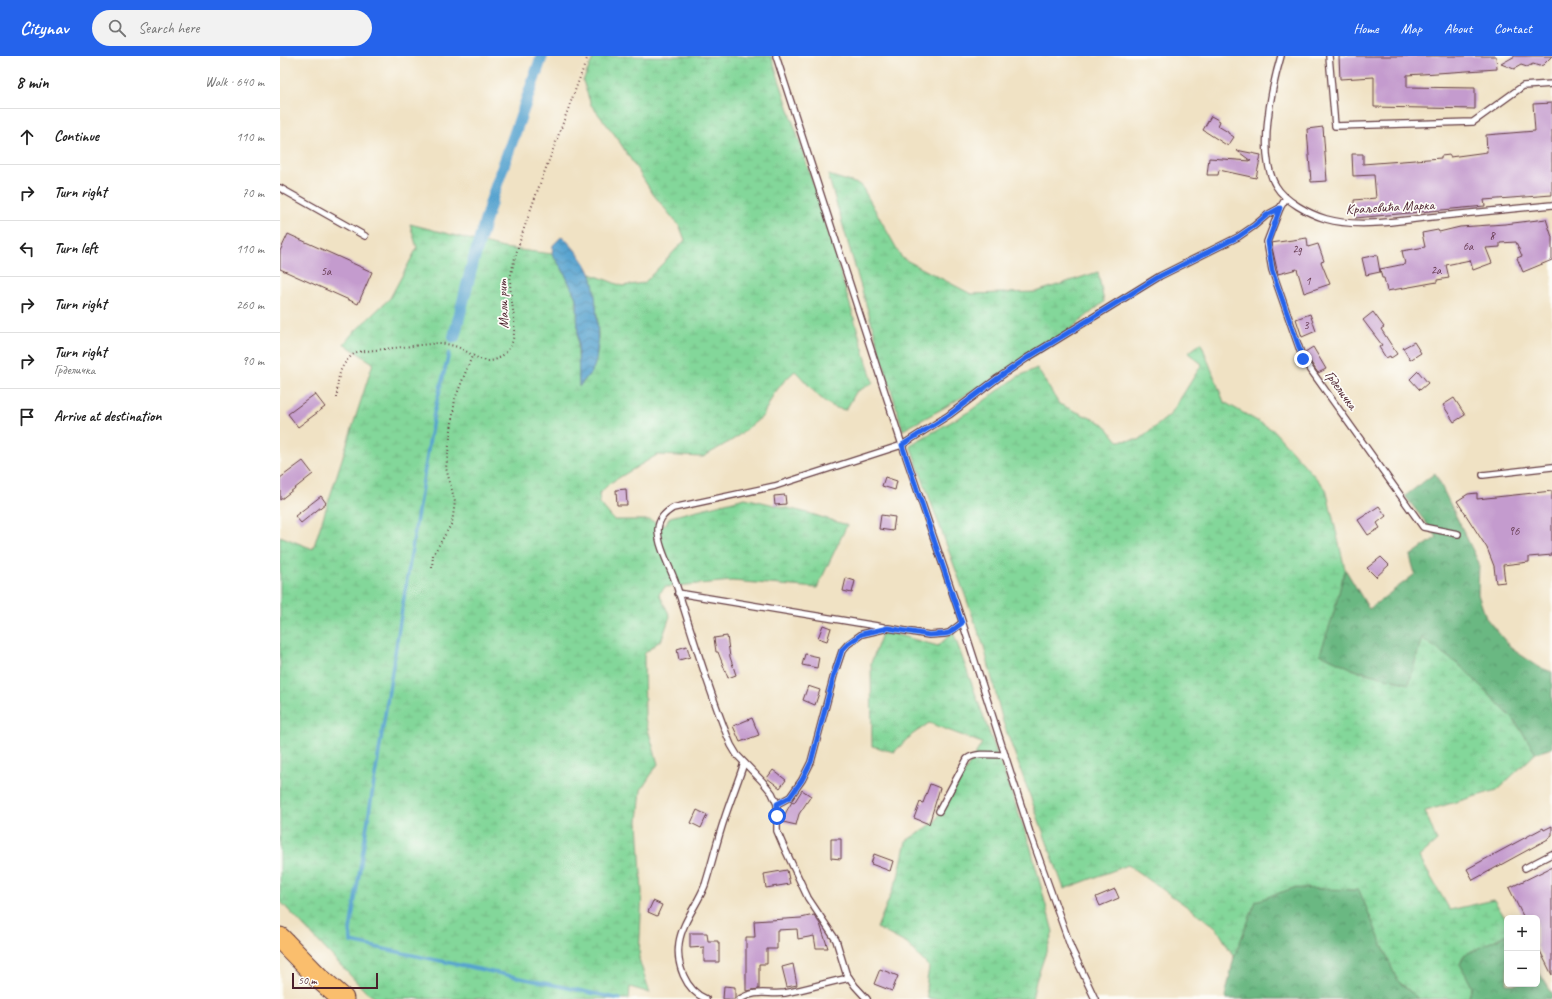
<!DOCTYPE html>
<html lang="en">
<head>
<meta charset="utf-8">
<style>
	:root { --surface:#fff; --page:#f2f2f2; --text:#222; --muted:#767676; --line:#e0e0e0; --accent:#2563eb }
	body { margin:0; font-family:Caveat,sans-serif; background:var(--page); color:var(--text) }
	.controls { position:absolute; right:12px; bottom:12px; display:grid; overflow:hidden; border-radius:6px; box-shadow:0 2px 10px #0003 }
	.controls button { width:36px; height:36px; display:grid; place-items:center; padding:0; border:0; border-bottom:1px solid var(--line); background:var(--surface); color:var(--text); font:20px sans-serif }
	.scale { position:absolute; left:12px; bottom:10px; width:86px; box-sizing:border-box; padding-left:4px; border:2px solid #4a1f2b; border-top:0; font-size:11px; line-height:14px; white-space:nowrap; color:#4a1f2b; -webkit-text-stroke:3px #fdfcf7; paint-order:stroke }
	.stop { position:absolute; width:12px; height:12px; margin:-9px; border:3px solid #2563eb; border-radius:50%; background:#fff }
	.stop.end { background:#2563eb; border-color:#fff; box-shadow:0 1px 4px #0008 }
	.list { margin:0; padding:0; list-style:none }
	h2 { display:flex; justify-content:space-between; align-items:center; height:52px; margin:0; padding:0 16px; font-size:17px }
	h2 small { font-size:13px; font-weight:400; color:var(--muted) }
	.list li { display:grid; grid-template-columns:26px 1fr auto; gap:12px; align-items:center; box-sizing:border-box; height:56px; padding:0 16px; border-top:1px solid var(--line) }
	.list b { display:block; font-size:15px; white-space:nowrap }
	.list p { margin:0; font-size:13px; white-space:nowrap; color:var(--muted) }
	.list em { font-size:13px; font-style:normal; color:var(--muted) }
	.icon { flex:none; width:22px; height:22px; fill:none; stroke:currentColor; stroke-width:2; stroke-linecap:round; stroke-linejoin:round }
	.map { position:relative; flex:none; width:1272px; height:943px; overflow:hidden }
	header { display:flex; align-items:center; gap:24px; box-sizing:border-box; height:56px; padding:0 20px; background:var(--accent); color:#fff }
	header strong { font-size:19px }
	nav { display:flex; gap:22px; margin-inline-start:auto; font-size:14px }
	.search { width:280px; height:36px; background:var(--page); display:flex; align-items:center; gap:10px; box-sizing:border-box; padding:0 14px; border-radius:22px; color:var(--muted); font-size:15px }
	main { display:flex }
	aside { flex:1; background:var(--surface) }
	.map>svg:first-child { display:block }
	.forest { fill:url(#forest-crowns); stroke:#5a6c56 }
	.wetland { fill:url(#wetland-marsh); stroke:#667b62 }
	.water { fill:url(#water-waves); stroke:#50617d }
	.lines { fill:none; stroke-linecap:round; stroke-linejoin:round }
	.stream { stroke:#57a3cf; stroke-width:3.5 }
	.canal { stroke:#57a3cf; stroke-width:12 }
	.building { fill:#c49bce }
	.lane-casing { stroke:#633c42; stroke-width:8 }
	.highway-casing { stroke:#633c42; stroke-width:23 }
	.path { stroke:#633c42; stroke-width:2; stroke-dasharray:1 3; stroke-linecap:butt }
	.lane { stroke:#fff; stroke-width:5.5 }
	.highway { stroke:#fabe6d; stroke-width:21 }
	.route { stroke:#2563eb; stroke-width:5 }
	.labels { text-anchor:middle; dominant-baseline:central; stroke-width:3.5; stroke-linejoin:round; paint-order:stroke }
	.number-label { font-size:12px; fill:#683e54 }
	.street-label { font-size:14px; fill:#4a1f2b; stroke:#fdfcf7 }
</style>
</head>
<body>
<header>
<strong>Citynav</strong>
<div class="search"><svg class="icon" aria-label="search" viewBox="0 0 24 24"><circle cx="10" cy="10" r="6"/><path d="M15 15l6 6"/></svg>Search here</div>
<nav><a>Home</a><a>Map</a><a>About</a><a>Contact</a></nav>
</header>
<main>
<aside>
<h2>8 min<small>Walk · 640 m</small></h2>
<ul class="list">
<li><svg class="icon" aria-label="ahead" viewBox="0 0 24 24"><path d="M12 20V5M6 11l6-6 6 6"/></svg><div><b>Continue</b></div><em>110 m</em></li>
<li><svg class="icon" aria-label="right" viewBox="0 0 24 24"><path d="M7 20v-9h11M14 6l5 5-5 5"/></svg><div><b>Turn right</b></div><em>70 m</em></li>
<li><svg class="icon" aria-label="left" viewBox="0 0 24 24"><path d="M17 20v-9H6M10 6l-5 5 5 5"/></svg><div><b>Turn left</b></div><em>110 m</em></li>
<li><svg class="icon" aria-label="right" viewBox="0 0 24 24"><path d="M7 20v-9h11M14 6l5 5-5 5"/></svg><div><b>Turn right</b></div><em>260 m</em></li>
<li><svg class="icon" aria-label="right" viewBox="0 0 24 24"><path d="M7 20v-9h11M14 6l5 5-5 5"/></svg><div><b>Turn right</b><p>Грделичка</p></div><em>90 m</em></li>
<li><svg class="icon" aria-label="arrive" viewBox="0 0 24 24"><path d="M6 21V4h12l-3 4 3 4H6"/></svg><div><b>Arrive at destination</b></div></li>
</ul>
</aside>
<div class="map">
<svg width="1272" height="943" viewBox="0 0 1272 943">
	<defs>
		<pattern id="forest-crowns" width="20" height="18" patternUnits="userSpaceOnUse"><rect width="20" height="18" fill="#6ab882"/><path d="M2 6a3 3 0 1 1 6 0M12 15a3 3 0 1 1 6 0" fill="none" stroke="#59956b"/></pattern>
		<pattern id="wetland-marsh" width="20" height="14" patternUnits="userSpaceOnUse"><rect width="20" height="14" fill="#83d79a"/><path d="M1 5h8M5 5V1M11 12h8M15 12V8" fill="none" stroke="#73b885"/></pattern>
		<pattern id="water-waves" width="16" height="10" patternUnits="userSpaceOnUse"><rect width="16" height="10" fill="#57a3cf"/><path d="M0 5q4-4 8 0t8 0" fill="none" stroke="#4a84a8"/></pattern>
	</defs>
	<rect width="100%" height="100%" fill="#fdfcf7"/>
	<filter id="ink" filterUnits="userSpaceOnUse"><feTurbulence type="fractalNoise" baseFrequency=".025" numOctaves="2"/><feDisplacementMap in="SourceGraphic" scale="8" xChannelSelector="R" yChannelSelector="G"/><feConvolveMatrix kernelMatrix="1 2 1 2 8 2 1 2 1" color-interpolation-filters="sRGB"/></filter>
	<filter id="wash" filterUnits="userSpaceOnUse"><feTurbulence type="fractalNoise" baseFrequency=".012" numOctaves="4" result="noise"/><feDisplacementMap in="SourceGraphic" scale="16" xChannelSelector="R" yChannelSelector="G"/><feGaussianBlur stdDeviation="0.9" result="paint"/><feColorMatrix in="noise" values="0 0 0 0 0 0 0 0 0 0 0 0 0 0 0 0 0 1.4 0 .05"/><feComposite in="paint" operator="in"/></filter>
	<g filter="url(#wash)">
		<rect width="100%" height="100%" fill="#f0e2c4"/>
		<!-- forest -->
		<g class="forest">
			<path d="M1155,417L1199,507L1198,538L1206,562L1232,593L1259,611L1272,616V692L1256,697L1234,664L1184,613L1142,582L1129,628L1077,615L1040,598L1053,559L1065,513L1089,553L1135,518L1130,500L1157,481L1125,440Z"/>
			<path d="M1013,832L1079,834L1117,924L1139,943H947L945,941L954,901L976,845Z"/>
			<path d="M1227,878V928H1257V913L1272,937V943H1188L1192,931L1180,908L1184,899Z"/>
		</g>
		<!-- wetland -->
		<g class="wetland">
			<path d="M314,0H491C528,108 561,217 593,327L576,336L566,354C543,352 531,330 515,315L505,324L493,339L483,360L454,383L423,401L377,399L330,427L319,438L320,447L334,464H370L384,470L390,461L465,442L528,457L567,469L537,532L452,525L385,531L379,538L390,560L382,583L364,598L365,663L378,708L361,734L358,765L362,836L359,903L370,937L350,931L349,943H137L135,942L133,943H97L86,936L0,845V480L33,493L93,307L64,288L71,279L110,242L137,192L130,168L223,192L272,198L283,214L297,244L299,330C304,324 313,315 315,307C322,282 315,244 311,218L342,230L364,227L405,184L400,171L373,138L335,79L311,49L303,25Z"/>
			<path d="M548,119L581,129L622,202L691,238L756,236L818,216L824,246L768,291L660,354L623,374Z"/>
			<path d="M921,287L944,346L993,374L1046,433L1065,513L1053,559L1040,598L1077,615L1129,628L1142,582L1184,613L1234,664L1256,697L1217,734L1145,755L1157,785L1139,801L1170,854L1214,844L1227,865V878L1184,899L1180,908L1192,931L1188,943H1139L1117,924L1079,834L1013,832L976,845L954,901L936,871L848,809L784,833L723,666L704,591L630,389L690,355L737,321L757,312L779,348L824,368L838,385L859,384L890,359L922,308L908,297Z"/>
			<path d="M603,575L658,590L673,576L750,789L773,876L756,925L752,943H648L646,931L649,911L627,888L597,872L618,821L626,785L655,766L702,687L649,667L633,678L614,696L592,690L591,607Z"/>
		</g>
		<!-- water -->
		<path class="water" d="M282,180C293,191 304,203 310,217C317,231 320,294 315,308C313,316 304,324 299,331L297,244L283,214L272,198L273,189Z"/>
		<g class="lines">
			<!-- stream -->
			<path class="stream" d="M169,297L154,357L70,874L71,886L340,943"/>
			<!-- canal -->
			<path class="canal" d="M174,281L193,206L213,139L262,0"/>
		</g>
		<g id="blocks">
			<!-- building -->
			<g class="building">
				<path d="M1059,0H1216L1217,13L1127,19V31L1195,32V53L1094,51V21L1060,23Z"/>
				<path d="M1235,0H1272L1263,9L1259,10L1253,8L1247,11L1241,9L1234,13L1221,8Z"/>
				<path d="M1272,47V139L1204,144L1205,150L1075,162L1074,144L1096,142L1094,119L1073,120L1072,98H1083V108L1161,102V100L1170,99V101L1207,96L1206,79L1255,75L1253,48Z"/>
				<path d="M931,60L940,65L938,70L948,76V77L954,81L948,90L923,74Z"/>
				<path d="M1043,71L1047,125L1031,126L1027,73Z"/>
				<path d="M956,94L981,99L976,122L939,114L938,119H927L929,102L971,105Z"/>
				<path d="M1266,163L1272,181V204L1243,216L1237,202L1242,200L1236,186L1220,187V191L1206,192L1212,207L1193,214L1190,204L1166,209L1169,222L1157,224V226L1107,235L1104,222H1102L1100,213L1125,208L1122,195L1145,191L1142,177L1158,174L1159,176L1180,171L1225,168Z"/>
				<path d="M8,178L92,216L78,248L0,213V195Z"/>
				<path d="M1027,182L1028,191L1038,188L1044,205L1041,206L1050,228L1024,237L1017,213L998,218L991,187Z"/>
				<path d="M1097,199L1100,216L1086,219L1082,202Z"/>
				<path d="M1093,256L1104,271L1101,273L1117,298L1111,302L1110,300L1106,302L1099,291L1102,289L1083,264Z"/>
				<path d="M1030,258L1036,275L1022,281L1016,263Z"/>
				<path d="M1134,286L1141,297L1130,304L1123,292Z"/>
				<path d="M1033,291L1046,313L1038,317L1027,301L1025,296Z"/>
				<path d="M1138,315L1148,327L1140,334L1130,323Z"/>
				<path d="M35,338L45,351L18,371L8,358Z"/>
				<path d="M1174,342L1185,359L1174,366L1163,349Z"/>
				<path d="M23,405L33,418L0,444V422Z"/>
				<path d="M605,421L617,425L615,434L602,430Z"/>
				<path d="M346,433L347,449H337L336,434Z"/>
				<path d="M1272,435V499L1249,501V506L1223,509L1225,526L1216,527L1214,510L1207,492L1177,445L1188,438L1197,437V443Z"/>
				<path d="M505,439L506,448L495,449L494,440Z"/>
				<path d="M41,440L46,447L21,467L15,460Z"/>
				<path d="M1099,450L1106,460L1097,467L1100,472L1088,479L1078,464Z"/>
				<path d="M601,459L615,461L613,475L599,473Z"/>
				<path d="M1101,501L1109,509L1096,521L1087,512Z"/>
				<path d="M566,522L575,525L572,537L563,535Z"/>
				<path d="M543,569L551,572L547,585L538,582Z"/>
				<path d="M447,580L450,601L456,619L448,622L438,596H436L434,582Z"/>
				<path d="M407,590L410,601L399,604L397,593Z"/>
				<path d="M525,598L539,601L537,612L522,609Z"/>
				<path d="M528,630L540,634L535,649L523,644Z"/>
				<path d="M472,662L479,679L460,686L453,670Z"/>
				<path d="M493,714L506,724L500,732L487,722Z"/>
				<path d="M650,728L660,732L649,768L634,762L640,746L643,747Z"/>
				<path d="M522,734L531,740L519,758L516,769L503,766L506,756L512,746L514,747Z"/>
				<path d="M417,754L427,759L421,772L411,767Z"/>
				<path d="M1272,770V779L1268,782V783L1193,824L1187,813L1263,772L1264,774Z"/>
				<path d="M551,783H561V803L551,802Z"/>
				<path d="M594,798L613,805L610,815L591,808Z"/>
				<path d="M1272,811V919L1257,889V862H1244L1229,832Z"/>
				<path d="M507,814L510,828L486,832L484,818Z"/>
				<path d="M835,833L839,842L820,850L816,841Z"/>
				<path d="M373,845L382,849L377,860L368,856Z"/>
				<path d="M534,859L540,868L548,892H536L534,880L518,883L517,873L497,874V893H487V908H479V933L466,935V881H475L474,865L521,862Z"/>
				<path d="M410,877H427L428,885H438V887H439V906H424V891L410,892Z"/>
				<path d="M513,908L517,929L507,931L502,911Z"/>
				<path d="M600,913L618,920L612,935L594,928Z"/>
				<path d="M444,930L455,931V943H443Z"/>
			</g>
		</g>
	</g>
	<g filter="url(#ink)">
		<use href="#blocks" fill-opacity="0" stroke="#633c42" stroke-width="1"/>
		<g class="lines">
			<!-- lane casing -->
			<g class="lane-casing">
				<g id="lane">
					<path d="M496,0L622,389L495,430L393,452C385,457 379,462 378,473C378,490 389,509 395,525C413,580 428,634 451,689L457,699L483,726L492,737L497,748V775L503,789L528,842L556,884L566,917L575,930L587,943"/>
					<path d="M1001,0C991,34 977,99 996,130C1005,145 1029,158 1046,163C1076,172 1121,165 1151,161C1192,157 1232,153 1272,149"/>
					<path d="M1049,0L1055,70L1193,66L1243,30L1272,28"/>
					<path d="M0,132L85,180"/>
					<path d="M1006,142L1000,152L987,186L992,214L1023,303L1143,471L1178,478"/>
					<path d="M1203,419L1272,411"/>
					<path d="M398,537L603,571"/>
					<path d="M497,748L510,741L522,724L531,706L554,619L562,595L568,588L582,578L608,572L649,579L664,578L669,577L682,567"/>
					<path d="M659,755L687,703C696,696 713,699 725,699"/>
					<path d="M1245,812L1272,798"/>
					<path d="M426,943C405,934 396,908 399,887C402,866 418,848 425,829C432,807 437,785 444,764C450,745 458,726 464,707"/>
					<path d="M460,943C476,933 488,939 505,937C527,933 548,926 569,922"/>
					<path d="M815,943L791,892L750,777L681,562L622,389L669,359L718,322L747,302L880,220L958,181L974,170L987,159L1000,152"/>
				</g>
			</g>
			<!-- highway casing -->
			<g class="highway-casing">
				<path id="highway" d="M0,882L39,922L63,943"/>
			</g>
			<!-- path -->
			<g class="path">
				<path d="M57,342C57,323 59,307 77,296L159,287C166,288 173,289 180,292C195,299 206,313 223,299C246,281 226,241 231,218C238,186 250,156 261,125C277,84 292,42 308,0"/>
				<path d="M152,512L153,499L172,467L175,446L166,412L175,343L192,300"/>
			</g>
			<!-- lane -->
			<use href="#lane" class="lane"/>
			<!-- highway -->
			<use href="#highway" class="highway"/>
		</g>
	</g>
	<g class="lines" filter="url(#ink)">
		<!-- route -->
		<path class="route" d="M497,760V748L510,741L522,724L531,706L554,619L562,594L568,588L582,578L608,572L649,579L664,578L669,577L682,567L622,389L669,359L718,322L747,302L880,220L958,181L974,170L987,159L1000,152L988,186L992,214L1023,303"/>
	</g>
	<g class="labels">
		<!-- number labels -->
		<g class="number-label">
			<text x="1212" y="180">8</text>
			<text x="1188" y="190">6a</text>
			<text x="1017" y="193">2g</text>
			<text x="1156" y="214">2a</text>
			<text x="46" y="215">5a</text>
			<text x="1028" y="225">1</text>
			<text x="1026" y="269">3</text>
			<text x="1234" y="475">96</text>
		</g>
		<!-- street labels -->
		<g class="street-label">
			<text transform="translate(1110 151) rotate(-3)">Краљевића Марка</text>
			<text transform="translate(223 248) rotate(-92)">Мали рит</text>
			<text transform="translate(1061 334) rotate(54)">Грделичка</text>
		</g>
	</g>
</svg>
<div class="controls">
<button>+</button>
<button>−</button>
</div>
<div class="scale">50 m</div>
<div class="stop" style="left:497px;top:760px"></div>
<div class="stop end" style="left:1023px;top:303px"></div>
</div>
</main>
</body>
</html>
